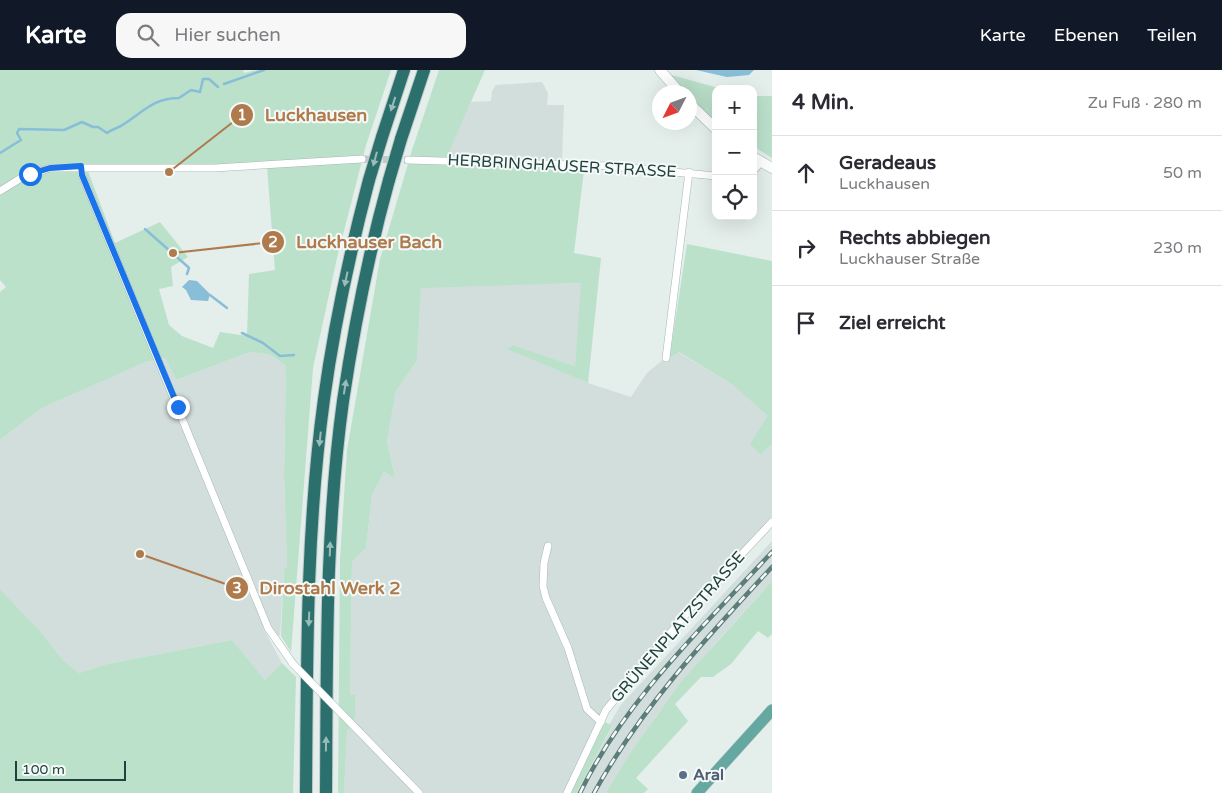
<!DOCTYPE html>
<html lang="de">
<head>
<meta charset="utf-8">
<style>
	:root { --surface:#fff; --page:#f7f7f7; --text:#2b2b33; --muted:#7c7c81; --line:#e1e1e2; --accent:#111827 }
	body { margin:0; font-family:"Varela Round",sans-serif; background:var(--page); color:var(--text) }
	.controls { position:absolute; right:15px; top:15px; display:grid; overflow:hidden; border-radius:10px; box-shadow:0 5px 20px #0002 }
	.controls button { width:45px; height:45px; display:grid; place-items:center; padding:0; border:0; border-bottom:1px solid var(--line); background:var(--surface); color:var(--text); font:25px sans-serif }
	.compass { position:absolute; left:652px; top:15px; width:45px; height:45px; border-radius:50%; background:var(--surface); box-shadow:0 5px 20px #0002; rotate:228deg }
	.scale { position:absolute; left:15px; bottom:12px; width:111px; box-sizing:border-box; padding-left:5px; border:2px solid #21423e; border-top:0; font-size:14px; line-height:18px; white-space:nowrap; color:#21423e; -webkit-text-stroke:4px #f5faf8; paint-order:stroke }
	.stop { position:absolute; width:15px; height:15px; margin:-11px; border:4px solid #1a73e8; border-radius:50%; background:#fff }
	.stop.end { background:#1a73e8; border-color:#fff; box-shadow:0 1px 5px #0008 }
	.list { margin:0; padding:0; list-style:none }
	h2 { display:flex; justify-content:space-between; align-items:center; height:65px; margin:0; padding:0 20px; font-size:21px }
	h2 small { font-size:16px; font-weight:400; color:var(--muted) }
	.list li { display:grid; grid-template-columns:32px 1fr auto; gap:15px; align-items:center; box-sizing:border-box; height:75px; padding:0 20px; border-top:1px solid var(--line) }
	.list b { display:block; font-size:19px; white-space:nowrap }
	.list p { margin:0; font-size:16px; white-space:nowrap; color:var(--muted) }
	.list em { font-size:16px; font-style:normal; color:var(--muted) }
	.icon { flex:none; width:28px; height:28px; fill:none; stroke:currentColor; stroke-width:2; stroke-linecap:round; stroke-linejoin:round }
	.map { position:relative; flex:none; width:772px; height:723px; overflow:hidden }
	header { display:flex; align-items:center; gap:30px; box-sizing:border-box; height:70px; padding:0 25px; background:var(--accent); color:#fff }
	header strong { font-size:24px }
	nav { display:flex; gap:28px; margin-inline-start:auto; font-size:18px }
	.search { width:350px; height:45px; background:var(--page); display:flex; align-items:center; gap:12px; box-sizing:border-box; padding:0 18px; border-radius:15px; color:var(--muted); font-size:19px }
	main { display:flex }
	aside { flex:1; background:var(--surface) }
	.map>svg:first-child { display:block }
	.built { fill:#d2dedb }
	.green { fill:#bbe1cb; fill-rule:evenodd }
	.water { fill:#88bed7 }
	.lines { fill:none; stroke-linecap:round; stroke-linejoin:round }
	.stream { stroke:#88bed7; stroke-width:2.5 }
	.street-tunnel { stroke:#bdccc8; stroke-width:7; stroke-dasharray:7 3.5; stroke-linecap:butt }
	.street-casing { stroke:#a6b7b4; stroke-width:8 }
	.secondary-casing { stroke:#a1bbb6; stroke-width:11 }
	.primary-casing { stroke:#c1cac9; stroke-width:12 }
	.highway-casing { stroke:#c1cac9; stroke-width:14 }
	.street { stroke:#fff; stroke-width:7 }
	.secondary { stroke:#fff; stroke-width:10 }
	.primary { stroke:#65a7a1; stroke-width:11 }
	.highway { stroke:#2b706d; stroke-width:12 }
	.rail-casing { stroke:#5c7d79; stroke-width:4.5 }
	.rail { stroke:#f5faf8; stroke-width:2.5; stroke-dasharray:8; stroke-linecap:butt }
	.street-bridge-casing { stroke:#a6b7b4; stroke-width:8; stroke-linecap:butt }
	.highway-bridge-casing { stroke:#c1cac9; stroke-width:14; stroke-linecap:butt }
	.street-bridge { stroke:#fff; stroke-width:7 }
	.highway-bridge { stroke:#2b706d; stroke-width:12 }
	.oneway { fill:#9abcb9 }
	.route { stroke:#1a73e8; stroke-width:6 }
	.service-dot { fill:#5c6f8a; stroke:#f5faf8; stroke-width:2 }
	.labels { text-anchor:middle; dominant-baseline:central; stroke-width:4; stroke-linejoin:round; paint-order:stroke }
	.street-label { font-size:16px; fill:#21423e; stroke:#f5faf8 }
	.service-label { font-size:16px; font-weight:bold; fill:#4e5e75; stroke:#f5faf8; text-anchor:start }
	.leader { fill:none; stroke:#af7a4c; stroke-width:2 }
	.callout-dot { fill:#af7a4c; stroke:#f5faf8; stroke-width:2 }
	.mark-label { font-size:15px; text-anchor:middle; font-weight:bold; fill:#fff }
	.callout-label { font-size:18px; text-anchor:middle; font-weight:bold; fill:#af7a4c; stroke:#f5faf8; stroke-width:4; stroke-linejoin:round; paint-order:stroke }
</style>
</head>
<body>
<header>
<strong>Karte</strong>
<div class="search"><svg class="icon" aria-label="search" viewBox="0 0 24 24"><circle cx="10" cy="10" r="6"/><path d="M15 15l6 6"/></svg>Hier suchen</div>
<nav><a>Karte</a><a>Ebenen</a><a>Teilen</a></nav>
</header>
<main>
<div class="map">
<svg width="772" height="723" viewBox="0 0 772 723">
	<rect width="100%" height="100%" fill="#e4eeeb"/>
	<!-- built -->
	<g class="built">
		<path d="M542,12L548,23L547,35H564L562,91L446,86L471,32L491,31L492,21L496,15Z"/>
		<path d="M582,213L575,296L513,275L508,279L588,313L631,327L647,303L664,289L670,285L673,287L678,282L733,315L769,346L761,385L772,374V447L700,524L603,638L567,723H344L347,662L355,647L354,625L350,626L352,492L366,478L372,425L384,402L395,408L387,371L396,321L417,291L421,217Z"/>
		<path d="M250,282L271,285L286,296L284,405L287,496L284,500L280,566L263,558L282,593L265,610L232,570L107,594L79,603L63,590L40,561L0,519V370L42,338L146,292L165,288L176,310Z"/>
		<path d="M772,471V511L713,576L657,645L606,723H576L612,657L609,655L620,636Z"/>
	</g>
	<!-- green -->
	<g class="green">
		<path d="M0,0H243L244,3L257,0H391L366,75L337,188L313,298L291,582L281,566L284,500L287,496L284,405L286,296L271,285L250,282L176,310L165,288L146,292L42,338L0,370V222L6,217L0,210ZM267,97L275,200L249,204L247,266L220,262L213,278L182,266L169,255L159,219L173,216L171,197L188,187L160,152L115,173L88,101L190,100L217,102Z"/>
		<path d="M439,0H485L444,93L584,100L574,183L601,188L588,313L507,279L513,275L575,296L581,213L421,218L417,291L396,321L387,371L395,408L384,402L372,425L366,478L352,492L350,625H355V647L347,662L344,723H338L340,488L347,380L380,189L412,80Z"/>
		<path d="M668,4L722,19H716V53L690,29V22H684Z"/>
		<path d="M753,26H772V88L753,76Z"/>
		<path d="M687,174L772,191V374L761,385L750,374L768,346L733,315L679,282L672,287L670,285Z"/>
		<path d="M772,511V564L768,568L758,561L731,594L713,607H701L675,634L688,651L636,708L648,719L644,723H606L631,682L681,612Z"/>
		<path d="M0,519L40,561L63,590L79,603L107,594L232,570L265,610L282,593L296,607L293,723H0Z"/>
		<path d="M605,652L612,656L576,723H571Z"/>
	</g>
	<!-- water -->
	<g class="water">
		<path d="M696,0H754L749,5L727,7Z"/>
		<path d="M189,210L197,211L210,224L208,231L191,230L186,220L182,217Z"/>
	</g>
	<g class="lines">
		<!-- stream -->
		<g class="stream">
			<path d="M224,14L264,0"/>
			<path d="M0,83L21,70L17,63L19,59L64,60L82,52L93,57H98L107,63C112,59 119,58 124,54C145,40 155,28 179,28L191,20L200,22L203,9H209L218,17"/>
			<path d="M145,159L187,196L189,198L187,204"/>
			<path d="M210,225L227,238"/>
			<path d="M242,263L263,273L280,286L294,285"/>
		</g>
		<!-- street-tunnel -->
		<path class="street-tunnel" d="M362,89L408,90"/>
		<!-- street casing -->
		<g class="street-casing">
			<g id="street">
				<path d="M408,90L609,96L716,106"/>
				<path d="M81,97L82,105L268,558L293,594"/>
				<path d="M753,101L761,92"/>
				<path d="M0,121L21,108L50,98H215L362,89"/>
				<path d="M666,288L689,102"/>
				<path d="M548,476L544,493L543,516L546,528L568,578L587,639L601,652"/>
				<path d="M341,643L419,723"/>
				<path d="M567,723L606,640L692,537L772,452"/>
			</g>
		</g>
		<!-- secondary casing -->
		<g class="secondary-casing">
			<g id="secondary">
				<path d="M660,0L679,22"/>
				<path d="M690,34L716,59"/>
				<path d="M753,87L772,98"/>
			</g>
		</g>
		<!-- primary casing -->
		<g class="primary-casing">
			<path id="primary" d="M697,723L772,640"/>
		</g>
		<!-- highway casing -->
		<g class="highway-casing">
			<g id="highway">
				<path d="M382,67L404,0"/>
				<path d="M401,69L424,0"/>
				<path d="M306,723C307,592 306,460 324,329C334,256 350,182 369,110"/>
				<path d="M326,723C327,593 325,461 343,331C354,257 369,182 389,110"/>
			</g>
		</g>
		<!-- street -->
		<use href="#street" class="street"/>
		<!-- secondary -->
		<use href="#secondary" class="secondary"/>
		<!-- primary -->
		<use href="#primary" class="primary"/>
		<!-- highway -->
		<use href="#highway" class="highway"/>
		<!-- rail casing -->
		<g class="rail-casing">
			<g id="rail">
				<path d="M580,723C625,630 703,557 772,482"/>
				<path d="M594,723C641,638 706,568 772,497"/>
			</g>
		</g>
		<!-- rail -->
		<use href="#rail" class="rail"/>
		<!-- street-bridge casing -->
		<g class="street-bridge-casing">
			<path id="street-bridge" d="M293,594L341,643"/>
		</g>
		<!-- highway-bridge casing -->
		<g class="highway-bridge-casing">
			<g id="highway-bridge">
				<path d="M369,110L382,67"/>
				<path d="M389,110L401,69"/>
			</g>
		</g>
		<!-- street-bridge -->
		<use href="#street-bridge" class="street-bridge"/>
		<!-- highway-bridge -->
		<use href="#highway-bridge" class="highway-bridge"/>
	</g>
	<!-- one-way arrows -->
	<defs><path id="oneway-solid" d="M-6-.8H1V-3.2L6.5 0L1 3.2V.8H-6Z" transform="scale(1.25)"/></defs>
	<g class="oneway">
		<use href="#oneway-solid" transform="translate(393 34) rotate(108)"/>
		<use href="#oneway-solid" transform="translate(375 89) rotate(105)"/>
		<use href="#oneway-solid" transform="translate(346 209) rotate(102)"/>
		<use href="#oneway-solid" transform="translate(345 317) rotate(-81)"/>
		<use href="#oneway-solid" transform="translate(320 369) rotate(96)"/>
		<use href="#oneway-solid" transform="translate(330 479) rotate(-88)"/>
		<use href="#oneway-solid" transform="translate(309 549) rotate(92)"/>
		<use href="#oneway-solid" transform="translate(326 674) rotate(-89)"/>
	</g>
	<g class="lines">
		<!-- route -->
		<path class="route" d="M30,104L50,98L81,96L82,105L178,337"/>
	</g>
	<!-- markers -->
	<circle class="service-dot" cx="683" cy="705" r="5"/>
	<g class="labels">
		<!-- street labels -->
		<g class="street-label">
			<text transform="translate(562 96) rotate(3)">HERBRINGHAUSER STRASSE</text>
			<text transform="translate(678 557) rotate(-49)">GRÜNENPLATZSTRASSE</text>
		</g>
		<!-- service labels -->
		<g class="service-label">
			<text x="693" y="705">Aral</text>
		</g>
	</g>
	<!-- callouts -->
	<path class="leader" d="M169 102L242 45M173 183L273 172M140 484L237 518"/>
	<g class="callout-dot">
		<circle cx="169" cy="102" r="5"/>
		<circle cx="173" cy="183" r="5"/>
		<circle cx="140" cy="484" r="5"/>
		<circle cx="242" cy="45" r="12"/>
		<circle cx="273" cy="172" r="12"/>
		<circle cx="237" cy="518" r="12"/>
	</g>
	<g class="mark-label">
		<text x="242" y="50">1</text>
		<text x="273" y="177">2</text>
		<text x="237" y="523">3</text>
	</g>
	<g class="callout-label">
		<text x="316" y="51">Luckhausen</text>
		<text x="369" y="178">Luckhauser Bach</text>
		<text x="330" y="524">Dirostahl Werk 2</text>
	</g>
</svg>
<div class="controls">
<button>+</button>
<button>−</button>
<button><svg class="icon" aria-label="locate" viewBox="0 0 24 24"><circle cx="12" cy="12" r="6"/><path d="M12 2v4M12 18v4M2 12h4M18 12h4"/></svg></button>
</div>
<svg class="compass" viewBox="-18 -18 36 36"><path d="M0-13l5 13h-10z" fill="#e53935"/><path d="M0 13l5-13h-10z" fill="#7c7c81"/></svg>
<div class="scale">100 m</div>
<div class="stop" style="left:30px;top:104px"></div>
<div class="stop end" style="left:178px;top:337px"></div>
</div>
<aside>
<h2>4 Min.<small>Zu Fuß · 280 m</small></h2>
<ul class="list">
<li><svg class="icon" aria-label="ahead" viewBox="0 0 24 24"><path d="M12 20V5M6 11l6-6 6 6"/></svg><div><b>Geradeaus</b><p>Luckhausen</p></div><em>50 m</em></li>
<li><svg class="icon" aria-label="right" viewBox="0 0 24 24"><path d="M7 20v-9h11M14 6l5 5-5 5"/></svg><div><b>Rechts abbiegen</b><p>Luckhauser Straße</p></div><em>230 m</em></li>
<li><svg class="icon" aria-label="arrive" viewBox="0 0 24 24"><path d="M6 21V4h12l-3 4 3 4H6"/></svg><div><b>Ziel erreicht</b></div></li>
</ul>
</aside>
</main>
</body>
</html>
